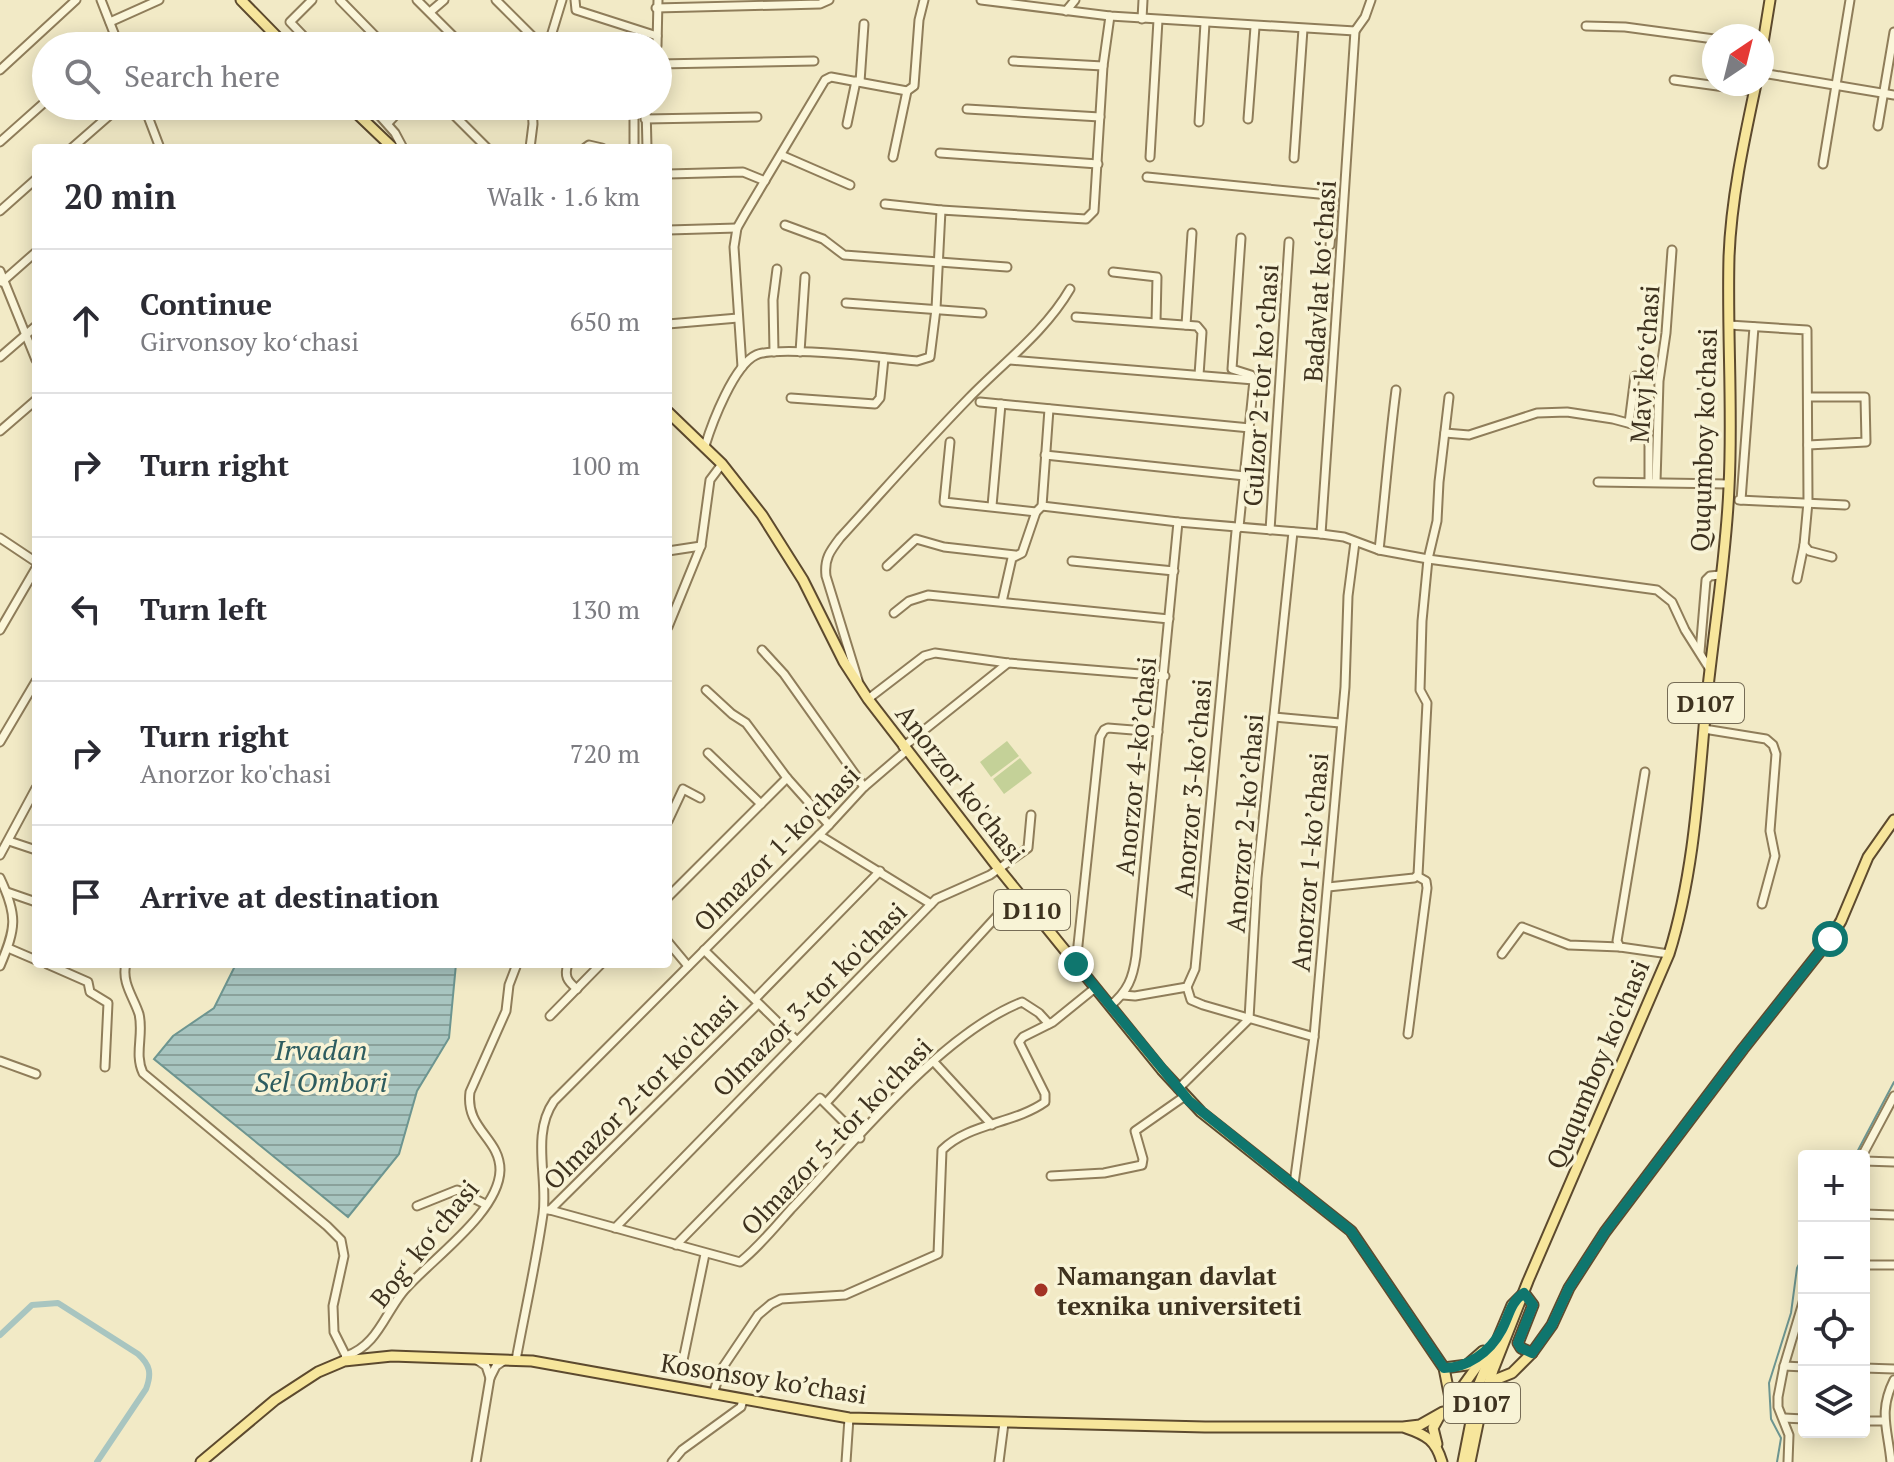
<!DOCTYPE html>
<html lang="en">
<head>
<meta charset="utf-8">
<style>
	:root { --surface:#fff; --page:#f7f7f7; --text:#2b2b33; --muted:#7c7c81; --line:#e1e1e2 }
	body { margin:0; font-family:"PT Serif",serif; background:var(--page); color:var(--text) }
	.controls { position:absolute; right:24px; bottom:24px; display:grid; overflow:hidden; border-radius:8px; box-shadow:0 4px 20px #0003 }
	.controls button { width:72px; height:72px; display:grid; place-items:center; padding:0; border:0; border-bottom:2px solid var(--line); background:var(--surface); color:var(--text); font:40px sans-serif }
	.compass { position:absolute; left:1702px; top:24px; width:72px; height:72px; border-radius:50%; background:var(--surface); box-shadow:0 4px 20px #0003; rotate:35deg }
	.stop { position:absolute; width:24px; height:24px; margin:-18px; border:6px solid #0f766e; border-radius:50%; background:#fff }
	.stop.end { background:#0f766e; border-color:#fff; box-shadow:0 2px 8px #0008 }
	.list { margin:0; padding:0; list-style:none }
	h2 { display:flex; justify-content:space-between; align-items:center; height:104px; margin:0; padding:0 32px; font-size:34px }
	h2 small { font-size:26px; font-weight:400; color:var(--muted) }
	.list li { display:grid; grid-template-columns:52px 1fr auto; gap:24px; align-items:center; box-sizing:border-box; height:144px; padding:0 32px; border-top:2px solid var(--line) }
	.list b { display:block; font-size:30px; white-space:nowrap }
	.list p { margin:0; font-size:26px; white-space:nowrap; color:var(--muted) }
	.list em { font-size:26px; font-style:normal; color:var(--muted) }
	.icon { flex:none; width:44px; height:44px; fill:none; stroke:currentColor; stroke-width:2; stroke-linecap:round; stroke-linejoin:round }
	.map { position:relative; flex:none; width:1894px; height:1462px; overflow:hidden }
	.search { position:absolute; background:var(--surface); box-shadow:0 4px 20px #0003; left:32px; top:32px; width:640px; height:88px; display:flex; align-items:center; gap:20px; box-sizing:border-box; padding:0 28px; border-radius:44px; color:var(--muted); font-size:30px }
	.panel { position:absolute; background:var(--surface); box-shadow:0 4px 20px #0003; left:32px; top:144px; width:640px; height:824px; border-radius:8px }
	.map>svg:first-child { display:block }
	.garden { fill:#c4d198 }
	.water { fill:url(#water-rules); stroke:#6d9590; stroke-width:2 }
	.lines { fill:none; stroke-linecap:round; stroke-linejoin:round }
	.stream { stroke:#6d9590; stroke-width:2 }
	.canal { stroke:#a8c5c0; stroke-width:6 }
	.minor-casing { stroke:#8f7d5a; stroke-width:11 }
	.major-casing { stroke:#5d4a2e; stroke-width:13 }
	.minor { stroke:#fbf6da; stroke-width:7 }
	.major { stroke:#f7e69c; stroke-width:9 }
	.route { stroke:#0f766e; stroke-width:10 }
	.poi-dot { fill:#a33325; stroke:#f8f3d6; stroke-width:3 }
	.labels { text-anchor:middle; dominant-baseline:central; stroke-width:7; stroke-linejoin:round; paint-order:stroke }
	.shield { fill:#f8f3d6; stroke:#766c56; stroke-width:2 }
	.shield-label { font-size:24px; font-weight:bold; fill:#3e321f }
	.street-label { font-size:26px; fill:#3e321f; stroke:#f8f3d6 }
	.poi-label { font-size:26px; font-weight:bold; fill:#3e321f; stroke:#f8f3d6; text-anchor:start }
	.water-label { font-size:28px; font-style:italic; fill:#2d5c5f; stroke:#f8f3d6 }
</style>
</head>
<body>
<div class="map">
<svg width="1894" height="1462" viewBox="0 0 1894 1462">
	<defs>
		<pattern id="water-rules" width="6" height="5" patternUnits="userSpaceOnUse" patternTransform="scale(2)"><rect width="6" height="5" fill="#a8c5c0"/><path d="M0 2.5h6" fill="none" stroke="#8aa19b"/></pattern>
	</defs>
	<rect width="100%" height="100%" fill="#f2eac6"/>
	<!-- garden -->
	<g class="garden">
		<path d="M1007,741L1019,756L991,777L980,762Z"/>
		<path d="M1020,758L1032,773L1004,794L993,779Z"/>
	</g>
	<!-- water -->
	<path class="water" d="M236,964H456L449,1038L417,1091L399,1154L348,1217L154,1059L173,1036L214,1008Z"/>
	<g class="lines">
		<!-- stream -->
		<g class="stream">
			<path d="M1855,1156L1894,1082"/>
			<path d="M1777,1462L1781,1438L1771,1419L1769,1383L1791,1313L1797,1268L1804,1255"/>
		</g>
		<!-- canal -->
		<path class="canal" d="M0,1335L32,1305L58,1303L138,1354C150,1365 152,1373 146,1389L97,1462"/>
		<!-- minor casing -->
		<g class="minor-casing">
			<g id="minor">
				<path d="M101,0L119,46"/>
				<path d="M312,0L290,22L313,46"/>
				<path d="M340,0L385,46"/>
				<path d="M417,0L463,46"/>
				<path d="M496,0L542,46"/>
				<path d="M575,0L576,10L657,36"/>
				<path d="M981,0L1110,16L1355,31L1365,17L1371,0"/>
				<path d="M656,8L820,4L829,0"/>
				<path d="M1066,11L1075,0"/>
				<path d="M430,12L444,0"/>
				<path d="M1142,19L1143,0"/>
				<path d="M110,22L159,0"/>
				<path d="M1586,26L1625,27L1714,39"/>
				<path d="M548,46L562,0"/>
				<path d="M657,46L658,0"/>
				<path d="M1013,61L1103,66"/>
				<path d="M658,64L814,61"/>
				<path d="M0,70L76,0"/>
				<path d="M1762,73L1894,95"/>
				<path d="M1674,80L1754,91"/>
				<path d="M860,82L864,24"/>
				<path d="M144,106L160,148"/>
				<path d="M371,106L395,133L403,148"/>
				<path d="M445,106L487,148"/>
				<path d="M646,106L647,148"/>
				<path d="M967,109L1100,117"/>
				<path d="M645,119L757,117"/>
				<path d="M1248,119L1255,27"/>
				<path d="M1199,122L1205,23"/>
				<path d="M388,123L404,106"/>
				<path d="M847,124L856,81"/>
				<path d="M1878,126L1894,32"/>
				<path d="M0,142L46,101"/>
				<path d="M72,148L120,106"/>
				<path d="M530,148L533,124L532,106"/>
				<path d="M585,148L589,145L602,148"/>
				<path d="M634,148V106"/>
				<path d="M940,153L1098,164"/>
				<path d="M781,155L850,185"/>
				<path d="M893,157L907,91L914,86L919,20L924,0"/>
				<path d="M1150,157L1158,20"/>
				<path d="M1294,158L1303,29"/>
				<path d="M1823,164L1850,0"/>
				<path d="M668,174L743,172L765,181"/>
				<path d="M1147,177L1329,195L1334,200L1330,245"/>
				<path d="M885,204L941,210"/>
				<path d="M0,211L36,179"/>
				<path d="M785,225L823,239L844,255L1007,267"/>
				<path d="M668,230L737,228"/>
				<path d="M1241,238L1232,369L1251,375L1254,380"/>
				<path d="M0,271L36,360"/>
				<path d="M1113,272L1157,277L1156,322"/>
				<path d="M2,282L36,252"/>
				<path d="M846,303L982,313"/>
				<path d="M1076,317L1197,326L1202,332L1199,375"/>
				<path d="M668,324L738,318"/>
				<path d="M1186,325L1192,233"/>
				<path d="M1729,325L1807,330L1808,502L1804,545L1809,551L1832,557"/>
				<path d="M774,352L773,300L777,269"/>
				<path d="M800,352L805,277"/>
				<path d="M0,357L36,326"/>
				<path d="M1010,360L1254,380"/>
				<path d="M742,367L734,247L737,228L745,214L825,80L831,77L907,91"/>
				<path d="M791,398L875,404L880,398L884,358"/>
				<path d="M980,402L1250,428"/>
				<path d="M1629,423L1635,376"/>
				<path d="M0,431L36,400"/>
				<path d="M1445,433L1469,435L1537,413L1567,412L1613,419L1639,426L1646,432L1649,439V482"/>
				<path d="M950,442L944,502L1036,512"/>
				<path d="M1808,445L1866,442L1865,397H1808"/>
				<path d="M705,446C712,423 734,365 756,355C776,345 889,358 917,361L930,357L936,309L941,210L1086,219L1094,211L1103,66L1110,16"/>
				<path d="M1045,455L1245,476"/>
				<path d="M1598,482L1729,484"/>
				<path d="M1656,482L1659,381L1666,333L1672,250"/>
				<path d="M1739,500L1845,505"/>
				<path d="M1741,500L1754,327"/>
				<path d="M992,506L1001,404"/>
				<path d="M1042,506L1178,522L1321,534L1344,537L1379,550L1428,559L1657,590L1672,602L1685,630L1709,668"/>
				<path d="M1270,530L1289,242"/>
				<path d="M1321,534C1332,366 1345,199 1355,31"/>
				<path d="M0,538L36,562"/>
				<path d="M1379,550C1385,497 1389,444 1396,390"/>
				<path d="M668,551L701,546"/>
				<path d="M1072,561L1174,571"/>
				<path d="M887,566L916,539L944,547L1015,555"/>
				<path d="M1797,579L1804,545"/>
				<path d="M1002,602L1012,558L1022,553L1036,512L1042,506L1049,409"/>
				<path d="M894,613L909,601L928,595L1169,619"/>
				<path d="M668,627L701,546L710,480L722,464"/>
				<path d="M0,630L36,568"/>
				<path d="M762,650L784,674L864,787"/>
				<path d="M1700,652L1706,580L1710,576L1720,575"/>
				<path d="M858,680L826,576C824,559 830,551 840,538C883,491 925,443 969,398C1003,363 1045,332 1070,289"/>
				<path d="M706,690L732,714L746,723L787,778L829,825"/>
				<path d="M868,699L924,656L935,653L1008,663L1165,676"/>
				<path d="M1274,717L1340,723"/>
				<path d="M1704,729L1766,739L1773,745L1776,754L1770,831L1775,856L1762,904"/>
				<path d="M0,742L36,681"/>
				<path d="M903,747L1008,663"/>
				<path d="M708,753L761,804"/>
				<path d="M1645,772L1617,941L1620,947L1669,954"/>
				<path d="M668,821L683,789L700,798"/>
				<path d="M819,835L931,904"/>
				<path d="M9,841L36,850"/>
				<path d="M0,855L36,788"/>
				<path d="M0,878C18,916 16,928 0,966"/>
				<path d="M1328,887L1414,878L1418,875L1427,703L1420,690L1422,621L1428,559L1437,521L1439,482L1449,397"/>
				<path d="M7,892L36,902"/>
				<path d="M668,897L787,778"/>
				<path d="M668,942L688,966"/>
				<path d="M8,948L36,960"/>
				<path d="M704,950L797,1041"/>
				<path d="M1502,954L1522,927L1569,945L1620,947"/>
				<path d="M47,964L88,982L90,992L108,1003L105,1067"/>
				<path d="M126,964C121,982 134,998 139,1014C144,1034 134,1054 143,1073L327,1226L341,1240L344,1256L333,1306L334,1332L346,1356L344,1361"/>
				<path d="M568,964C564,976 567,981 577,989"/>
				<path d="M1076,964L1100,737L1104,730L1108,728L1158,732"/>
				<path d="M1187,987L1191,1000L1203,1005L1314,1037"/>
				<path d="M1123,995L1135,996L1187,987L1195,969L1236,531L1239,527L1254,380"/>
				<path d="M755,999L880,871"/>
				<path d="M1110,1006C1128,991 1133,978 1136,956L1178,522"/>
				<path d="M550,1016L601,964"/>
				<path d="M1408,1034L1427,888L1426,881L1417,876"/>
				<path d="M0,1061L36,1074"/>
				<path d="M934,1062L992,1125"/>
				<path d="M1178,1089L1249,1019L1257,878L1293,532"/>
				<path d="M826,1103L1018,893"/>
				<path d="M1862,1156L1894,1096"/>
				<path d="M1864,1161L1894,1162"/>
				<path d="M1051,1176L1104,1173L1142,1165L1143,1159L1135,1131L1185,1096"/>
				<path d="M1294,1184L1314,1037L1345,687L1348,596L1355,542"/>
				<path d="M417,1206L457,1190L485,1204"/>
				<path d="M544,1210H550L740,1262C759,1247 775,1227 791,1209C852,1145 940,1034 1022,1002L1039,1013L1049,1024"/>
				<path d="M550,1210L758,1004"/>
				<path d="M1864,1214L1894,1215"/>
				<path d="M615,1228L936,899L990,875L1028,848L1031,815"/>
				<path d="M676,1245L820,1098L860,1138"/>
				<path d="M1864,1265H1894"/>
				<path d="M346,1356C376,1346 384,1316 402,1293C427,1262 499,1214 500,1170C500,1138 465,1129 470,1092L506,1011L509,985L517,964"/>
				<path d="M477,1360L486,1366L490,1378L496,1366L505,1360"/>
				<path d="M516,1360C525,1311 536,1263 543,1214C548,1177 531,1134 554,1101L829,825L864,787L906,751"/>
				<path d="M682,1365L705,1254"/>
				<path d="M1784,1366L1804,1367"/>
				<path d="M1864,1368L1894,1369"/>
				<path d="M713,1394L721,1370L758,1315L771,1304L781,1299L845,1295L938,1254L942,1150C969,1123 1014,1124 1045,1102V1094L1019,1042L1023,1037L1053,1022L1095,988"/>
				<path d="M1784,1418L1804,1419"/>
				<path d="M1864,1421H1883"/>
				<path d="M476,1462L490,1378"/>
				<path d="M672,1462L682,1450L741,1407L743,1400"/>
				<path d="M846,1462L849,1418"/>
				<path d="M999,1462L1004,1423"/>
				<path d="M1788,1462L1789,1435L1778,1407V1397L1784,1366L1804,1299"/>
				<path d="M1891,1462C1888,1429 1878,1412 1894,1380"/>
			</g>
		</g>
		<!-- major casing -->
		<g class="major-casing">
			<g id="major">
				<path d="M241,0L286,46"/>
				<path d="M1762,49L1770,0"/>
				<path d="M349,106L393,148"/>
				<path d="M668,412L722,464L762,515L803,580L844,662L868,699L999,869L1162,1070L1201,1112L1351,1231L1444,1368L1451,1403"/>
				<path d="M1524,1293L1533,1305L1518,1343L1521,1348L1532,1353"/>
				<path d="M1444,1368L1467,1365L1483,1351"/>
				<path d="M1490,1390L1497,1379L1512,1373L1532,1353L1552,1325L1569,1288L1605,1232L1743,1049L1830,939L1841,921L1868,857L1894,820"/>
				<path d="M1450,1404L1488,1351"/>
				<path d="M1406,1428C1427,1435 1436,1441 1442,1462"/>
				<path d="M1437,1444L1433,1428L1440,1415"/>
				<path d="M201,1462L275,1400L318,1372L344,1361L392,1356L532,1361L849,1418L1205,1427H1403L1420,1425L1443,1412"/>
				<path d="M1463,1462L1478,1386L1512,1305L1524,1293"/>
				<path d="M1470,1462L1482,1404L1493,1370L1528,1281L1669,954C1693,877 1698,796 1705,716C1712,640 1726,563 1729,487C1733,411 1727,334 1729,257C1731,200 1744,140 1756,84"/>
			</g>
		</g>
		<!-- minor -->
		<use href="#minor" class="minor"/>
		<!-- major -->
		<use href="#major" class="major"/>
	</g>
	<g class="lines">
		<!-- route -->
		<path class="route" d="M1076,964L1189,1101L1351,1231L1444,1368C1467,1368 1490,1352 1501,1331C1509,1317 1510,1302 1524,1293L1533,1305L1518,1343L1521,1348L1532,1353L1552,1325L1569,1288L1605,1232L1743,1049L1830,939"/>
	</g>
	<!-- markers -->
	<circle class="poi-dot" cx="1041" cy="1290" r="8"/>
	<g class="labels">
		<!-- shield labels -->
		<g class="shield">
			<rect x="1668" y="683" width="76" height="40" rx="6"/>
			<rect x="994" y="890" width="76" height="40" rx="6"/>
			<rect x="1444" y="1383" width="76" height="40" rx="6"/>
		</g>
		<g class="shield-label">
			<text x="1706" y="703">D107</text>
			<text x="1032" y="910">D110</text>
			<text x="1482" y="1403">D107</text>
		</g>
		<!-- street labels -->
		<g class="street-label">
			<text transform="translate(1319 281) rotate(-86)">Badavlat koʻchasi</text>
			<text transform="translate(1644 364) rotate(-86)">Mavj koʻchasi</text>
			<text transform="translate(1260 385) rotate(-86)">Gulzor 2-tor koʼchasi</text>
			<text transform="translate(1703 440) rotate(-88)">Ququmboy ko'chasi</text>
			<text transform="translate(1135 766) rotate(-84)">Аnorzor 4-koʼchasi</text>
			<text transform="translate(961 783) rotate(52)">Anorzor ko'chasi</text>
			<text transform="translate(1192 788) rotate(-85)">Аnorzor 3-koʼchasi</text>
			<text transform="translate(1244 823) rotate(-85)">Аnorzor 2-koʼchasi</text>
			<text transform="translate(776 848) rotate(-45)">Olmazor 1-ko'chasi</text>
			<text transform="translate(1309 862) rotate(-85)">Аnorzor 1-koʼchasi</text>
			<text transform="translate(809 999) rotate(-45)">Olmazor 3-tor ko'chasi</text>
			<text transform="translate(1597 1064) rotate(-67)">Ququmboy ko'chasi</text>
			<text transform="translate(640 1092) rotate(-45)">Olmazor 2-tor ko'chasi</text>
			<text transform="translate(836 1136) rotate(-46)">Olmazor 5-tor ko'chasi</text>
			<text transform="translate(424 1243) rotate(-51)">Bogʻ koʻchasi</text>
			<text transform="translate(764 1378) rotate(9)">Kosonsoy ko’chasi</text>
		</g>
		<!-- poi labels -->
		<g class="poi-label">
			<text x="1057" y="1275">Namangan davlat<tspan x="1057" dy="30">texnika universiteti</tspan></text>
		</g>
		<!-- water labels -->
		<g class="water-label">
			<text x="321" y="1049">Irvadan<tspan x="321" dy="32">Sel Ombori</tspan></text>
		</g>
	</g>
</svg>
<div class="controls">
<button>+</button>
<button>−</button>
<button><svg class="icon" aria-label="locate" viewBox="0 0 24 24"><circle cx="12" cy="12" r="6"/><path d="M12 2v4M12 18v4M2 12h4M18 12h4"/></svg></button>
<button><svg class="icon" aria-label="layers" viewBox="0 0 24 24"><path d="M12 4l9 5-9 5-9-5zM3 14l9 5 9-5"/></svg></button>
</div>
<svg class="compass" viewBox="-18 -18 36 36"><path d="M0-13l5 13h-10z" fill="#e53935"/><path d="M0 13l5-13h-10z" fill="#7c7c81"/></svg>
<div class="stop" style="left:1830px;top:939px"></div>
<div class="stop end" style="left:1076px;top:964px"></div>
<div class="search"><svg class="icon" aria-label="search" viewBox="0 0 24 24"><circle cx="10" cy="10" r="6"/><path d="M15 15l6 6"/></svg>Search here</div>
<section class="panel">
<h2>20 min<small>Walk · 1.6 km</small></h2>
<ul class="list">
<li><svg class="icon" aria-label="ahead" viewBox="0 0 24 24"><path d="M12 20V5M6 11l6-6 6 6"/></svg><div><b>Continue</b><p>Girvonsoy koʻchasi</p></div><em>650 m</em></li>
<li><svg class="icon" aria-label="right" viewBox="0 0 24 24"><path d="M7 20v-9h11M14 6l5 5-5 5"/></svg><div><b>Turn right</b></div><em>100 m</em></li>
<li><svg class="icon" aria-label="left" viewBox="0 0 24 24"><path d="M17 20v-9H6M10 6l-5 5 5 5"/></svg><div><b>Turn left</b></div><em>130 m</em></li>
<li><svg class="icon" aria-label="right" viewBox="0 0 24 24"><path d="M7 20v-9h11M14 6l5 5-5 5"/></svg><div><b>Turn right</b><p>Anorzor ko'chasi</p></div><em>720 m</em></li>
<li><svg class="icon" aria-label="arrive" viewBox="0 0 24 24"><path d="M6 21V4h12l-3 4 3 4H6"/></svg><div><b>Arrive at destination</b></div></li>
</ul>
</section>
</div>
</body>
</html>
